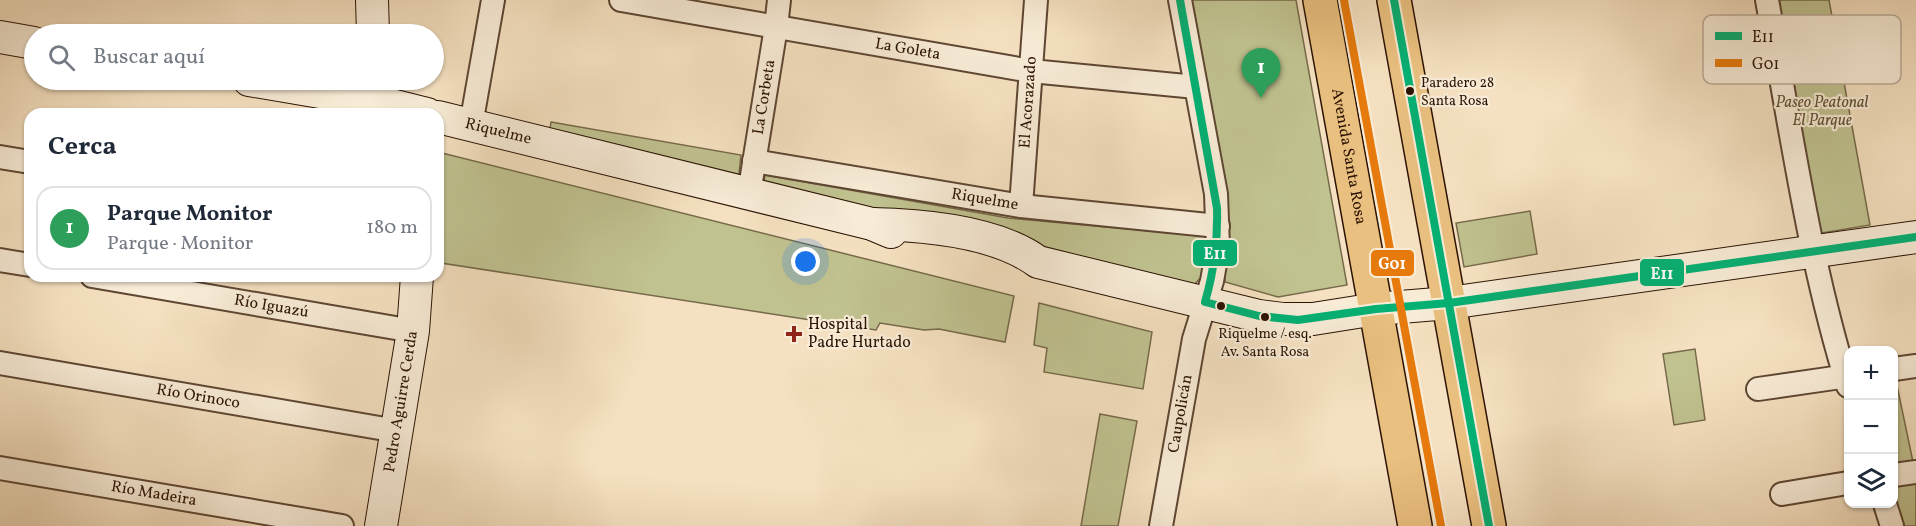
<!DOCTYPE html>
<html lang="es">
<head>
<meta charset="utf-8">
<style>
	:root { --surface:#fff; --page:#f2f2f3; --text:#1f2937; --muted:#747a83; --line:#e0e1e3; --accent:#8f2418 }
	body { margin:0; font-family:Vollkorn,serif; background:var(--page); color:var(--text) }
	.controls { position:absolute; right:18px; bottom:18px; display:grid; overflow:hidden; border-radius:12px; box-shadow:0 2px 4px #0004 }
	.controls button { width:54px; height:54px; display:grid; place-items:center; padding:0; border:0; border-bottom:2px solid var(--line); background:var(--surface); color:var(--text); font:30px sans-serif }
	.you { position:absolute; left:806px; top:262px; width:21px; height:21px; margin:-15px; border:4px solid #fff; border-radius:50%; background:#1a73e8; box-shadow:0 0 0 9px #1a73e833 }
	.badge { display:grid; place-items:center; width:39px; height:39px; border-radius:50%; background:var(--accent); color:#fff; font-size:20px; font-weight:700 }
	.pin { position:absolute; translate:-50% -50px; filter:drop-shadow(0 2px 3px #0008) }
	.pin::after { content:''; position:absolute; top:32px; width:21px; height:18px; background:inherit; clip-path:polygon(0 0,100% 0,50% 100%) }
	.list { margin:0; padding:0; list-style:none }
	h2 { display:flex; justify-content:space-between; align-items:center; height:78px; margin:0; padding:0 24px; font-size:26px }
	h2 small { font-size:20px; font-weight:400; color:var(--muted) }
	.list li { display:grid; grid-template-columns:39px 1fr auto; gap:18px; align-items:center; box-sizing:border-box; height:84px; margin:0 12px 12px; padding:0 12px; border:2px solid var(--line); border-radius:18px }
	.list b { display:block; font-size:22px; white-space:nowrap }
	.list p { margin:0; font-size:20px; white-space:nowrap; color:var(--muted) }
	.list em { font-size:20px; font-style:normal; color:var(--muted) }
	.icon { flex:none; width:33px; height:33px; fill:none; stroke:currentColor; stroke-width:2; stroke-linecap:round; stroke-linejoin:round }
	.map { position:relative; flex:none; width:1916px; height:526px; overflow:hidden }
	.search { position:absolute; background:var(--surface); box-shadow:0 2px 4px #0004; left:24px; top:24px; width:420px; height:66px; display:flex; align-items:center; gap:15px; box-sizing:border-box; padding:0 21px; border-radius:33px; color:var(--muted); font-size:22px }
	.panel { position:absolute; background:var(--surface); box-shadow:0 2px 4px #0004; left:24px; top:108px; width:420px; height:174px; border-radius:18px }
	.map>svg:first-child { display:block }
	.green { fill:#c0c290; stroke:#766a4a; stroke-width:1.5 }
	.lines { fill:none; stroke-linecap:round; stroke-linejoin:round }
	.street-casing { stroke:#5e4632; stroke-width:26 }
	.secondary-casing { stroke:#2b1303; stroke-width:34 }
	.primary-casing { stroke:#2b1303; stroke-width:36 }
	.street { stroke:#f8ecd7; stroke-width:22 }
	.secondary { stroke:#f8ecd7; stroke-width:32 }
	.primary { stroke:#eac080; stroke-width:33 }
	.bus-1-casing { stroke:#f8ecd7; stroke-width:12 }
	.bus-2-casing { stroke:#f8ecd7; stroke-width:12 }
	.bus-1 { stroke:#04b073; stroke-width:8 }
	.bus-2 { stroke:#e77a0c; stroke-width:8 }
	.bus-dot { fill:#2b1303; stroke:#f8ecd7; stroke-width:2 }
	.poi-dot { fill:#8f2418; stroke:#f8ecd7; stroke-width:2 }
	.labels { text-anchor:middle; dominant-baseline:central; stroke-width:4.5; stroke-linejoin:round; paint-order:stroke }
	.bus-label { font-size:14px; fill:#2b1303; stroke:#f8ecd7; text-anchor:start }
	.street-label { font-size:16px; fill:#2b1303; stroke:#f8ecd7 }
	.park-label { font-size:16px; font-style:italic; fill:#5f5034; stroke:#f8ecd7 }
	.poi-label { font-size:16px; fill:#2b1303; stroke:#f8ecd7; text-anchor:start }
	.key { fill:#f8ecd7; stroke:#baab97; stroke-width:1.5 }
	.key-label { font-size:16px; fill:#2b1303 }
	.line-badge { stroke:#f8ecd7; stroke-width:2 }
	.badge-label { font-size:16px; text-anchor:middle; font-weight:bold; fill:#fff }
</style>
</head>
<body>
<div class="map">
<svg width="1916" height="526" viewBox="0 0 1916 526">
	<rect width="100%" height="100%" fill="#f5e1c1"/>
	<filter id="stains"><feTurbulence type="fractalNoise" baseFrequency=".00333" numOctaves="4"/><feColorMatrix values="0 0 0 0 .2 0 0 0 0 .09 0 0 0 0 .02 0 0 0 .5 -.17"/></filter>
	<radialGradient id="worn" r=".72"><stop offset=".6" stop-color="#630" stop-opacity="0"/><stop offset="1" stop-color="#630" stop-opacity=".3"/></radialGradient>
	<!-- green -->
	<g class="green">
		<path d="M1192,0H1296L1347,285L1278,297L1225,282L1227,195Z"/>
		<path d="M1774,0H1829L1870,225L1816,234Z"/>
		<path d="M551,122L741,155L738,183L549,135Z"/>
		<path d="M438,152L1014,296L1005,342L939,329L924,330L880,323L876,330L441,263L438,227Z"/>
		<path d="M765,175L1008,218L1205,236L1202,276L1195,284L1182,283L997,234L763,190Z"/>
		<path d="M1530,211L1537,254L1464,267L1456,223Z"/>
		<path d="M1039,303L1152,332L1143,389L1044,372L1047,348L1034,345Z"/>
		<path d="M1695,349L1705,420L1674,425L1663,354Z"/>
		<path d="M1894,376H1895L1913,462L1894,466Z"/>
		<path d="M1100,414L1137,421L1118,526H1081Z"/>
		<path d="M1916,477V526H1904L1894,498V482Z"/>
	</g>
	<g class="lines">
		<!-- street casing -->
		<g class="street-casing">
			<g id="street">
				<path id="s1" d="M621,0L1031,71L1196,87"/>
				<path d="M1767,0C1791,129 1809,261 1848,386"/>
				<path d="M471,125L493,0"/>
				<path d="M0,157L30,162"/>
				<path id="s2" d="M754,161L1021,206L1218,226"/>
				<path id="s3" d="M749,194L776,27L779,0"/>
				<path id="s4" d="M1021,206L1036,0"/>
				<path d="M0,260L30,265"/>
				<path id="s5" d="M92,276L413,331"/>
				<path id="s6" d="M0,363L397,431"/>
				<path d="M1894,369L1916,366"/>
				<path d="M1758,389L1848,376"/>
				<path id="s7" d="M0,468L342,526"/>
				<path d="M1894,475L1916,472"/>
				<path d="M1782,494L1848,483"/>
				<path d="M1885,504L1892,526"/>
				<path id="s8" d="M1161,526L1194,339L1212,281L1218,247L1216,194L1180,0"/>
			</g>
		</g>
		<!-- secondary casing -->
		<g class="secondary-casing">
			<g id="secondary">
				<path d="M372,0L373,34"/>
				<path d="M0,37L34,43"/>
				<path d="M249,80L379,102L427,114"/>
				<path id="s9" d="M438,117L872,224L891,232"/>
				<path d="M872,224C923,225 996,231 1038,262L1259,316L1283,319H1313L1376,309L1449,303L1916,237"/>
				<path id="s10" d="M381,526L413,331L417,276"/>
			</g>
		</g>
		<!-- primary casing -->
		<g class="primary-casing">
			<g id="primary">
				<path id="s11" d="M1320,0L1415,526"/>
				<path d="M1394,0L1489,526"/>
			</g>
		</g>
		<!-- street -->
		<use href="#street" class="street"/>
		<!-- secondary -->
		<use href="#secondary" class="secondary"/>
		<!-- primary -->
		<use href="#primary" class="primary"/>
		<!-- bus-1 casing -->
		<g class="bus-1-casing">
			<g id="bus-1">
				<path d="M1180,0L1217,208C1218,241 1214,271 1205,302L1259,316L1298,320L1376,309L1449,303L1916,237"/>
				<path d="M1394,0L1489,526"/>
			</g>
		</g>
		<!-- bus-2 casing -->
		<g class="bus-2-casing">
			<path id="bus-2" d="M1344,0L1441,526"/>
		</g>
		<!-- bus-1 -->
		<use href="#bus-1" class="bus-1"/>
		<!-- bus-2 -->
		<use href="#bus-2" class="bus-2"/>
	</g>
	<!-- markers -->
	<g class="bus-dot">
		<circle cx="1410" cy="91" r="5"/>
		<circle cx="1221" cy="306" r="5"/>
		<circle cx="1265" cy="317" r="5"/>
	</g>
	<path class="poi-dot" d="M791 325h6v6h6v6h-6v6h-6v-6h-6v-6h6z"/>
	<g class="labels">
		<!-- bus labels -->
		<g class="bus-label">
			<text x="1421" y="83">Paradero 28<tspan x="1421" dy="18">Santa Rosa</tspan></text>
			<text x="1265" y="334" text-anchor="middle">Riquelme / esq.<tspan x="1265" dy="18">Av. Santa Rosa</tspan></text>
		</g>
		<!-- street labels -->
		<g class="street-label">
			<text stroke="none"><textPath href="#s1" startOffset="291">La Goleta</textPath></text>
			<text stroke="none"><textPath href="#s3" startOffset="98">La Corbeta</textPath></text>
			<text stroke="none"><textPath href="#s4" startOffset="104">El Acorazado</textPath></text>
			<text stroke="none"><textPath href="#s9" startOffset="62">Riquelme</textPath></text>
			<text stroke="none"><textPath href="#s11" startOffset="159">Avenida Santa Rosa</textPath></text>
			<text stroke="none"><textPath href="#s2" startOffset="234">Riquelme</textPath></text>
			<text stroke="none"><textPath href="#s5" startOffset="182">Río Iguazú</textPath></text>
			<text stroke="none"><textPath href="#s6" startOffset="201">Río Orinoco</textPath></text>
			<text stroke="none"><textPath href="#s10" startOffset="126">Pedro Aguirre Cerda</textPath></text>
			<text stroke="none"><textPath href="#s8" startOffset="114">Caupolicán</textPath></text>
			<text stroke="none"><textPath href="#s7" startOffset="156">Río Madeira</textPath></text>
		</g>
		<!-- park labels -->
		<g class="park-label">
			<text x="1822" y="103">Paseo Peatonal<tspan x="1822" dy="18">El Parque</tspan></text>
		</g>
		<!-- poi labels -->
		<g class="poi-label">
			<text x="808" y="325">Hospital<tspan x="808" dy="18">Padre Hurtado</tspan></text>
		</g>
	</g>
	<!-- legend -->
	<rect x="1703" y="15" width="198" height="69" rx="9" class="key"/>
	<rect x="1715" y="32" width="27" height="8" fill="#04b073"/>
	<rect x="1715" y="59" width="27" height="8" fill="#e77a0c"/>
	<g class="key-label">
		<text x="1752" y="42">E11</text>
		<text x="1752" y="69">G01</text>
	</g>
	<g class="line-badge">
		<rect x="1192" y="239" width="46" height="28" rx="6" fill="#04b073"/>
		<rect x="1370" y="249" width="45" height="28" rx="6" fill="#e77a0c"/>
		<rect x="1639" y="258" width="46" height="29" rx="6" fill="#04b073"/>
	</g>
	<g class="badge-label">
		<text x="1215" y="259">E11</text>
		<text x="1392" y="269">G01</text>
		<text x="1662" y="279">E11</text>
	</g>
	<rect width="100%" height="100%" filter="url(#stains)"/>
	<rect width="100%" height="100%" fill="url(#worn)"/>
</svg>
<div class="controls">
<button>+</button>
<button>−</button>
<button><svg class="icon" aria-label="layers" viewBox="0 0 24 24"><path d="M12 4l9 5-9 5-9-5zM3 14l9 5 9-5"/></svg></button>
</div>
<div class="you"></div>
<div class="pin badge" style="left:1261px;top:98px;background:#2e9e5b">1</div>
<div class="search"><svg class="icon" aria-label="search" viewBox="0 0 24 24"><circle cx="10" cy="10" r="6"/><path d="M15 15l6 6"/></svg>Buscar aquí</div>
<section class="panel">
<h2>Cerca<small></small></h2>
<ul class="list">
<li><span class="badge" style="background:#2e9e5b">1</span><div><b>Parque Monitor</b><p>Parque · Monitor</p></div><em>180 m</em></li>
</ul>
</section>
</div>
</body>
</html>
